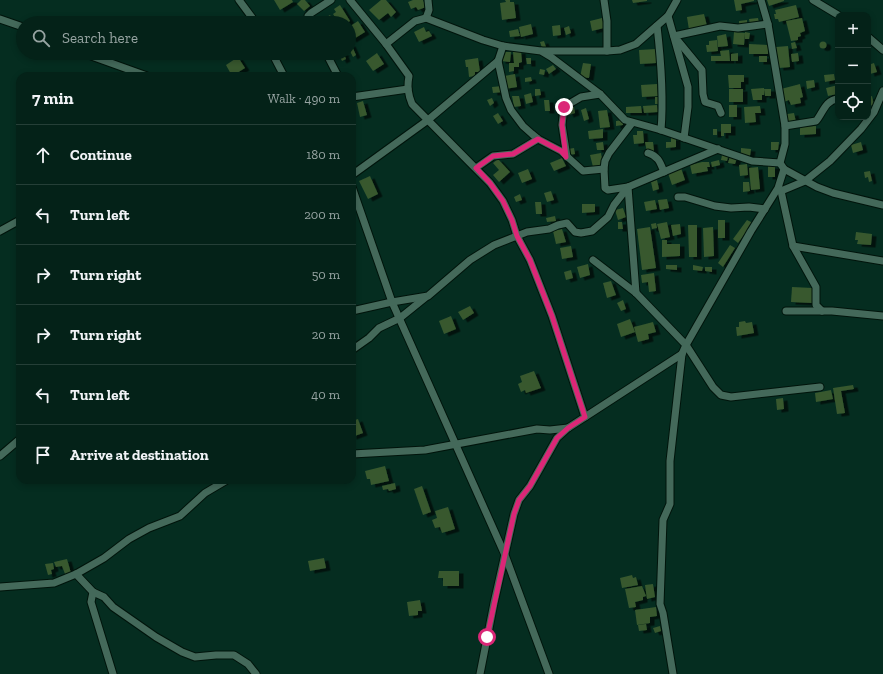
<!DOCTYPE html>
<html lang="en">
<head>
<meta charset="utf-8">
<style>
	:root { --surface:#042218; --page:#0d2a21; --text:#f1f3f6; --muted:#97a4a2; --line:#253f37 }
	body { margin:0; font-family:"Zilla Slab",serif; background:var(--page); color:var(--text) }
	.controls { position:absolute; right:12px; top:12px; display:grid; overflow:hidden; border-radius:8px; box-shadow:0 2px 6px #0003 }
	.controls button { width:36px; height:36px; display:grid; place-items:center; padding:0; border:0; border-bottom:1px solid var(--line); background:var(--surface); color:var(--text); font:20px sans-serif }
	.stop { position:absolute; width:12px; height:12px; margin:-9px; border:3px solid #db2777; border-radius:50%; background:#fff }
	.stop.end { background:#db2777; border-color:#fff; box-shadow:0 1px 4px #0008 }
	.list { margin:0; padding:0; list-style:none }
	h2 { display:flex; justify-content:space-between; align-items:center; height:52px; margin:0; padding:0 16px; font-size:17px }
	h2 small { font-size:13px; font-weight:400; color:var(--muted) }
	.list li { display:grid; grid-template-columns:26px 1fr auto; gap:12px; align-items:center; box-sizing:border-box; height:60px; padding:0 16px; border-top:1px solid var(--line) }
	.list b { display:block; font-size:15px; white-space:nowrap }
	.list em { font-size:13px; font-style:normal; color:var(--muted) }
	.icon { flex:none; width:22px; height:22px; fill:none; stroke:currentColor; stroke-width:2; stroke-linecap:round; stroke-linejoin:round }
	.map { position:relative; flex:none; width:883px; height:674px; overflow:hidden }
	.search { position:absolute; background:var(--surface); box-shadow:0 2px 6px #0003; left:16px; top:16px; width:340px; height:44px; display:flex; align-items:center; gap:10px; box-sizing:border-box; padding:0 14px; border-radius:22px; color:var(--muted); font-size:15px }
	.panel { position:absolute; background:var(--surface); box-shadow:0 2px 6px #0003; left:16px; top:72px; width:340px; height:412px; border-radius:12px }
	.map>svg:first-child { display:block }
	.building { fill:#37582f; filter:url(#shadow) }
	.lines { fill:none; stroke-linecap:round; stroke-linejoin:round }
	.minor-casing { stroke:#00140b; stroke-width:9 }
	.minor { stroke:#44695a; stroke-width:7 }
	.route { stroke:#db2777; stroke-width:5 }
</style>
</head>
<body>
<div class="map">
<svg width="883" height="674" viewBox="0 0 883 674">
	<defs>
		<filter id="shadow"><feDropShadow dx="4.5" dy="2.5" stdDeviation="0" flood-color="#0009"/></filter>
	</defs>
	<rect width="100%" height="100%" fill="#052d20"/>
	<!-- building -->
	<g class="building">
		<path d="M274,0H292L293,2L280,10Z"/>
		<path d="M301,0H305L310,6L304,11L297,4Z"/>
		<path d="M381,0H386L396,12L391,17L388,13L379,20L369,10Z"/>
		<path d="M413,0H423L426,7L418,10L416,7L411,9L408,2Z"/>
		<path d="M505,0H510V2H514L516,18L502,20L500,3L506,2Z"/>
		<path d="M632,0H647V1L633,3Z"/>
		<path d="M734,0H754V1L741,4L742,10L736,11Z"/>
		<path d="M767,0H784V1L769,6Z"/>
		<path d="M340,5L350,21L347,23H339L333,14L336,12L334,9Z"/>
		<path d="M796,5L799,17L779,22L778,19H775L774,14H776L775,10Z"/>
		<path d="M704,14L707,26L689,30L687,17Z"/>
		<path d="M330,15L335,23H317Z"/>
		<path d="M602,18L604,28L592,31L590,21Z"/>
		<path d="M758,18L759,23L750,25L749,19Z"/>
		<path d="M802,18L805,31L800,33L801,36L798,37V40L791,41L786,21Z"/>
		<path d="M747,20V23L739,24V21Z"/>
		<path d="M358,21L365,32L352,40L349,35V27Z"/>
		<path d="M531,24L533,34L521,37L519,27Z"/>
		<path d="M560,25L561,35L553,36L552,26Z"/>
		<path d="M569,26L571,33L566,35L564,28Z"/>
		<path d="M424,27L426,32L429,31L432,36L419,42L414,32Z"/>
		<path d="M518,29L520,36L510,37L509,31Z"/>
		<path d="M734,32L745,33L744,45L733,44Z"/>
		<path d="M745,32L750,33L749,39H745Z"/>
		<path d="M726,34L728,46L718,47L717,36Z"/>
		<path d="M717,40L718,51L707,52L706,45H709V41Z"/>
		<path d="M544,41L546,47L542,48L540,42Z"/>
		<circle cx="823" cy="45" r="3.5"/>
		<path d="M795,42L797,48L792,49L791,43Z"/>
		<path d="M351,44L356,55L353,57L350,51H349V45Z"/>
		<path d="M749,44L768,45V54H749Z"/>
		<path d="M788,46L790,67L779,68L776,47Z"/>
		<path d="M656,49V63L640,64L639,50Z"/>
		<path d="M729,50L730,61H711V56H721L720,51Z"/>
		<path d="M521,51L522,62L519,63V67H514V71L509,72V63H514L513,52Z"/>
		<path d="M502,52H511L510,62L501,61Z"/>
		<path d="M338,53H346L344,54L346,59L342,61Z"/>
		<path d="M377,53L384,64L373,71L366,61Z"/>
		<path d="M738,53V61H731V54Z"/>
		<path d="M798,53L799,61L792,62L791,54Z"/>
		<rect x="759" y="56" width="8" height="6"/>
		<path d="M238,57L245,68L232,76L226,65Z"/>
		<path d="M478,58L480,72H475V76L469,77L468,67H466L465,60Z"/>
		<path d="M526,58H531V64H527Z"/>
		<path d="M583,63L591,64L589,78L580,77Z"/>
		<path d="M874,63L877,72L870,74L868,65Z"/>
		<path d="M553,65L556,69L549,74L546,69Z"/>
		<path d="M540,69L545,70L544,75L539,74Z"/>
		<path d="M515,74L517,87L505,89L504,76Z"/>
		<path d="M834,74L835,80L825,82L824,75Z"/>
		<path d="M728,75H744V82H741V88H729Z"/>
		<path d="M531,77L532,81L525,82V78Z"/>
		<path d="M814,80L815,87L807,89L806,81Z"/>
		<path d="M657,84L658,96L642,97L641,85Z"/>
		<path d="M800,84L803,97L800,98L801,103L791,105L789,100L784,102L781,89Z"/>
		<path d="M838,85L837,94L828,96L826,88Z"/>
		<path d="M502,86L503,92L493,93L492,87Z"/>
		<path d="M764,88V95H762V100H753L751,89Z"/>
		<path d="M535,89H540L541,95L535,96Z"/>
		<rect x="729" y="89" width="14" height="13"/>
		<path d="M764,89H771V96H765Z"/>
		<path d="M531,93L533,102L526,104L524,95Z"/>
		<path d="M512,96H519L521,106L514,107Z"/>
		<path d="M872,96L874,105L868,106V97Z"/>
		<rect x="655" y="97" width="4" height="7"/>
		<path d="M492,98L494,103L490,106L487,100Z"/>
		<path d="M544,100H549L550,111H545Z"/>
		<path d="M363,101L367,115L360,117L357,103Z"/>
		<path d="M657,105L658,112L644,113L643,106Z"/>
		<rect x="729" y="105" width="8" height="12"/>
		<path d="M641,106L642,113H626V107Z"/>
		<path d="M760,106L761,113H755L756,122L745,123L744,107Z"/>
		<path d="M574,107L575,113L569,115L567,108Z"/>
		<path d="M586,108L589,119L584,121L581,110Z"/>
		<path d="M607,110L610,127L600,128L598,111Z"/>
		<path d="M498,113L503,121L498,124L493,116Z"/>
		<path d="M794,113L796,122L788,123L787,114Z"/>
		<path d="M623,120V125L616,126V121Z"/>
		<path d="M721,124H731V133H724V136H721Z"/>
		<path d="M816,126V134L800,135V127Z"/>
		<path d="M603,129V138L589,139L588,131Z"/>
		<rect x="713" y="129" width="4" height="6"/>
		<path d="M637,131H643L644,143L634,144L633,135H637Z"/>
		<path d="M671,138H676V147L666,148V142H671Z"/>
		<path d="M603,142L604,150H597L596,143Z"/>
		<path d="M645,142H653L654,151L647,152Z"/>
		<path d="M771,142H779L778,150H771Z"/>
		<path d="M861,142L863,150L853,153L851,145Z"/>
		<path d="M574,148L575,154L569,155L568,149Z"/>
		<path d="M741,148L751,149L750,156L741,155Z"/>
		<path d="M601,153L603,165L593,167L590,155Z"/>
		<path d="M722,155L728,157L727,161L721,160Z"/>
		<path d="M730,156L737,158L735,164L728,163Z"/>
		<path d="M562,158L566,166L554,171L550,163Z"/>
		<path d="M498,159L510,172L499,182L493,175L499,170L493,163Z"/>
		<path d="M719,160L720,165L712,167L711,162Z"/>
		<path d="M702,162H709L710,167H707L708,171L692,174L690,165Z"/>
		<path d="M747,164L748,175L740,176L739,165Z"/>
		<rect x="768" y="166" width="7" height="11"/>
		<path d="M758,167L760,189L751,190L749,168Z"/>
		<path d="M681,168L685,180L672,185L668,173Z"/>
		<path d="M528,169L532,179L522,183L518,173Z"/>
		<path d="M870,171L872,181L869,182L868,177L865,178L864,172Z"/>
		<path d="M370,176L378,194L368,199L359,181Z"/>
		<path d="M657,180L659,189L653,191L651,182Z"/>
		<path d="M743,182H749L750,191L743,192Z"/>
		<path d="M551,191L554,200L547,202L544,193Z"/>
		<path d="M520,194L522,200L516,202L514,197Z"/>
		<path d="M667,199L669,208L660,210L658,200Z"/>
		<path d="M655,200L657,209L646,211L644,202Z"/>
		<path d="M535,202H541L542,214H536Z"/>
		<path d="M582,204H595V212L582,213Z"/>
		<path d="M623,208L626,217L618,220L615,210Z"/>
		<path d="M555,216L556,221L547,222L546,218Z"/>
		<rect x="718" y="220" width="7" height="18"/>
		<path d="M747,220L753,223L738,243L733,239Z"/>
		<path d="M618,222H622L623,229H618Z"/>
		<path d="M667,222L670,237L661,239L657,224Z"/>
		<path d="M656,223L657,228L652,229L651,224Z"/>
		<path d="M680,224L681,234L673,236L671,225Z"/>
		<path d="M688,225H697V257H689Z"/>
		<path d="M650,227L656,268L642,270L637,229Z"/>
		<path d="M713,227L714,256L704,257L703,228Z"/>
		<path d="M562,229L566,242L556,244L553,231Z"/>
		<path d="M856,232L872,234L871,245L857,244L858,240H855Z"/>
		<path d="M662,240H667V244H680V256L662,257Z"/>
		<path d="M730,245L735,248L723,267L718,263Z"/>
		<path d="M571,246L573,257L562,259L560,248Z"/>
		<path d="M588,264L590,275L580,278L577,267Z"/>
		<path d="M666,265H677V270L666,269Z"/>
		<path d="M693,265L703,267L702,271L693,270Z"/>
		<path d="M705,267H712V272L705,271Z"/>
		<path d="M571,270L573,278L566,280L564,272Z"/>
		<path d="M654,273L656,291L649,292L648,282L642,283L641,275Z"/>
		<path d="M611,281L616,295L607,298L603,283Z"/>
		<path d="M792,287L813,288L812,303L791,302Z"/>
		<path d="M623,300L626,309L621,311L617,303Z"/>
		<path d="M470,306L474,313L463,320L458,312Z"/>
		<path d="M451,316L456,329L444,334L439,321Z"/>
		<path d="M630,319L635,332L621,337L617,324Z"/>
		<path d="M745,321L746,323L752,322L754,333L737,336L736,327H739V322Z"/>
		<path d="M653,322L656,332L648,334L649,339L638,342L634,327Z"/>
		<path d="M534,371L541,388L526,393L525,390L521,392L518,384L522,382L520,376Z"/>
		<path d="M853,385L854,389L841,391L845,413L837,414L833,388Z"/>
		<path d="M831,390L833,399L816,402L815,393Z"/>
		<path d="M783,398L784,409L777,410L776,399Z"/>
		<path d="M358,419L363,433L352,437V421Z"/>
		<path d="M385,466L389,481L371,485L370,479H367L365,471Z"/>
		<path d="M395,483L396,489L389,491L388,489L383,490L382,486Z"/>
		<path d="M422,486L431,512L423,515L414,489Z"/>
		<path d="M448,507L455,529L442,533L440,527L435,528L432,520L437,518L435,511Z"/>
		<path d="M324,558L326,568L310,571L308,561Z"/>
		<path d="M67,559L71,573L65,574L62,566L56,567L54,562Z"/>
		<path d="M53,563L54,569L51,570L52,574L48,575L45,564Z"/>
		<path d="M439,571H459V586H443V578H438Z"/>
		<path d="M632,575L633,578L636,577L638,585L622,588L620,578Z"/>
		<path d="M653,584L655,597L647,599L645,585Z"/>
		<path d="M642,586L646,596L643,597V600L635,602L636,607L629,608L625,589Z"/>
		<path d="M420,600L422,611H418V615L409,616L407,602Z"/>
		<path d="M656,607L657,616L650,617V623L637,625L635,610Z"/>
		<path d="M646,624L647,630L639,631L638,625Z"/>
		<path d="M660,626L661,631L655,633L653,628Z"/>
	</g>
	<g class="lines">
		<!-- minor casing -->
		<g class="minor-casing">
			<g id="minor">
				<path d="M239,0L256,23"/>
				<path d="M350,0L386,44L409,76C407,87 408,94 412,104L490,183L503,201L512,220L517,236L530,260L552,316L585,417"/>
				<path d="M604,0L607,21V51"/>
				<path d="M813,0L838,15"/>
				<path d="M668,16L688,87V107L684,138"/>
				<path d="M426,18L429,10L428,0"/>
				<path d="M0,19L23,27"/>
				<path d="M310,23L308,16L311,13L331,0"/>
				<path d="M657,26C661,61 664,95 661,130"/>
				<path d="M868,37L883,50"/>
				<path d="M386,44L415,21L426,18L483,40L503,46L541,51L551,57L600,94L625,120L661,130L752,161L780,163"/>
				<path d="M503,46L498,61L506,98L511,110L523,126L532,134L538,139L561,151L583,171L604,169"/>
				<path d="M542,51H607L620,50L636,44L668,16L677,0"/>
				<path d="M83,53L147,76"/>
				<path d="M272,53L284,76"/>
				<path d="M326,53L338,76"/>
				<path d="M352,97L408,89"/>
				<path d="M721,113L718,106L705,102L703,94L702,70L674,36L720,26L738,28L768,24"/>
				<path d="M632,123L609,153L605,161L604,169L605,188L608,190L628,187L718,149"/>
				<path d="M785,126L816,121C823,113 825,100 838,99"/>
				<path d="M648,153C658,156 660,162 664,172"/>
				<path d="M567,157L562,125L564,107L581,97L600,94"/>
				<path d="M476,168L493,156L513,154L538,139"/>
				<path d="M784,169L817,187L833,193L883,205"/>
				<path d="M352,175L428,120L498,61"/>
				<path d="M352,187L392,302L505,555L549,674"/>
				<path d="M779,188L781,191L793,246L816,287V305L822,311"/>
				<path d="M781,191L805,181L830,161L861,129L874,112L883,91"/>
				<path d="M678,197H685L715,206L731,208L749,207L765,209"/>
				<path d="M0,231L20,220"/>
				<path d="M793,246L883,261"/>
				<path d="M593,260L636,293L686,345L713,387L721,395L731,397L820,387"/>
				<path d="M352,311L392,302L428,296L470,260L494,245L527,232L549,229L558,225L567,223L575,232L581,233L592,231L608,217L614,205L628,187L636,293"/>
				<path d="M786,311H832L883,316"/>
				<path d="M352,350L369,338L379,328L400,318L426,297"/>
				<path d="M352,454L425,450L537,429L550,430L568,428"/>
				<path d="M0,456L20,439"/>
				<path d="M76,574L93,592L104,597L113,607L156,637L182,652L195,657L216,655H234L248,664L256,674"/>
				<path d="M0,587L54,583L76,574L104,558L129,539L149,528L180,516L205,493L227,480"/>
				<path d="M93,592L91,602L113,674"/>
				<path d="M480,674L494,603L514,514L519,500L530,486L557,438L568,428L682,354"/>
				<path d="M673,674L663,613L660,604L663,520L670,504V461L682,354L686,345L751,231L778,188L784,169L780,163L785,144V126L768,24L761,0"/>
			</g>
		</g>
		<!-- minor -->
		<use href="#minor" class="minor"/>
	</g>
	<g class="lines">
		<!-- route -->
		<path class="route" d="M487,637L514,514L519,500L530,486L557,438L568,428L585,417L552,316L530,260L517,236L512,220L503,201L490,183L476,168L493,156L513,154L538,139L561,151L566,157L562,125L564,107"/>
	</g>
</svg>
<div class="controls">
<button>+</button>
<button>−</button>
<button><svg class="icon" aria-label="locate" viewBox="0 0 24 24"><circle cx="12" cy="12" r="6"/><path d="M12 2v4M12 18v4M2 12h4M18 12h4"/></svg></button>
</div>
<div class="stop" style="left:487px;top:637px"></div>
<div class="stop end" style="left:564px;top:107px"></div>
<div class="search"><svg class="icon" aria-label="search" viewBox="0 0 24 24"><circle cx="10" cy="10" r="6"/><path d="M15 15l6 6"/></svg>Search here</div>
<section class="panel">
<h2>7 min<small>Walk · 490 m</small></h2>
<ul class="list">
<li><svg class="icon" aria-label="ahead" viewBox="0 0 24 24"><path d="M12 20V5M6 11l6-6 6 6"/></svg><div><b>Continue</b></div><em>180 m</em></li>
<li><svg class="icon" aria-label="left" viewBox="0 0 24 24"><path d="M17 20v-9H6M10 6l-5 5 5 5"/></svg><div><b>Turn left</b></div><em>200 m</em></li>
<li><svg class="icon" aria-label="right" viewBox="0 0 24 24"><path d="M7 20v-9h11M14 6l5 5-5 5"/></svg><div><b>Turn right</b></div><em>50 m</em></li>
<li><svg class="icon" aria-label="right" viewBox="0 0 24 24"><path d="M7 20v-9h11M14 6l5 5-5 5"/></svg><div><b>Turn right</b></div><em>20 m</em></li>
<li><svg class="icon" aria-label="left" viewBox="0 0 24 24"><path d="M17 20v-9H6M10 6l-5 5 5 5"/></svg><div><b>Turn left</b></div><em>40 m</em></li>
<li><svg class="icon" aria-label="arrive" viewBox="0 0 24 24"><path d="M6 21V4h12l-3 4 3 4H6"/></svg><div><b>Arrive at destination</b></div></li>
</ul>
</section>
</div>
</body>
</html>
